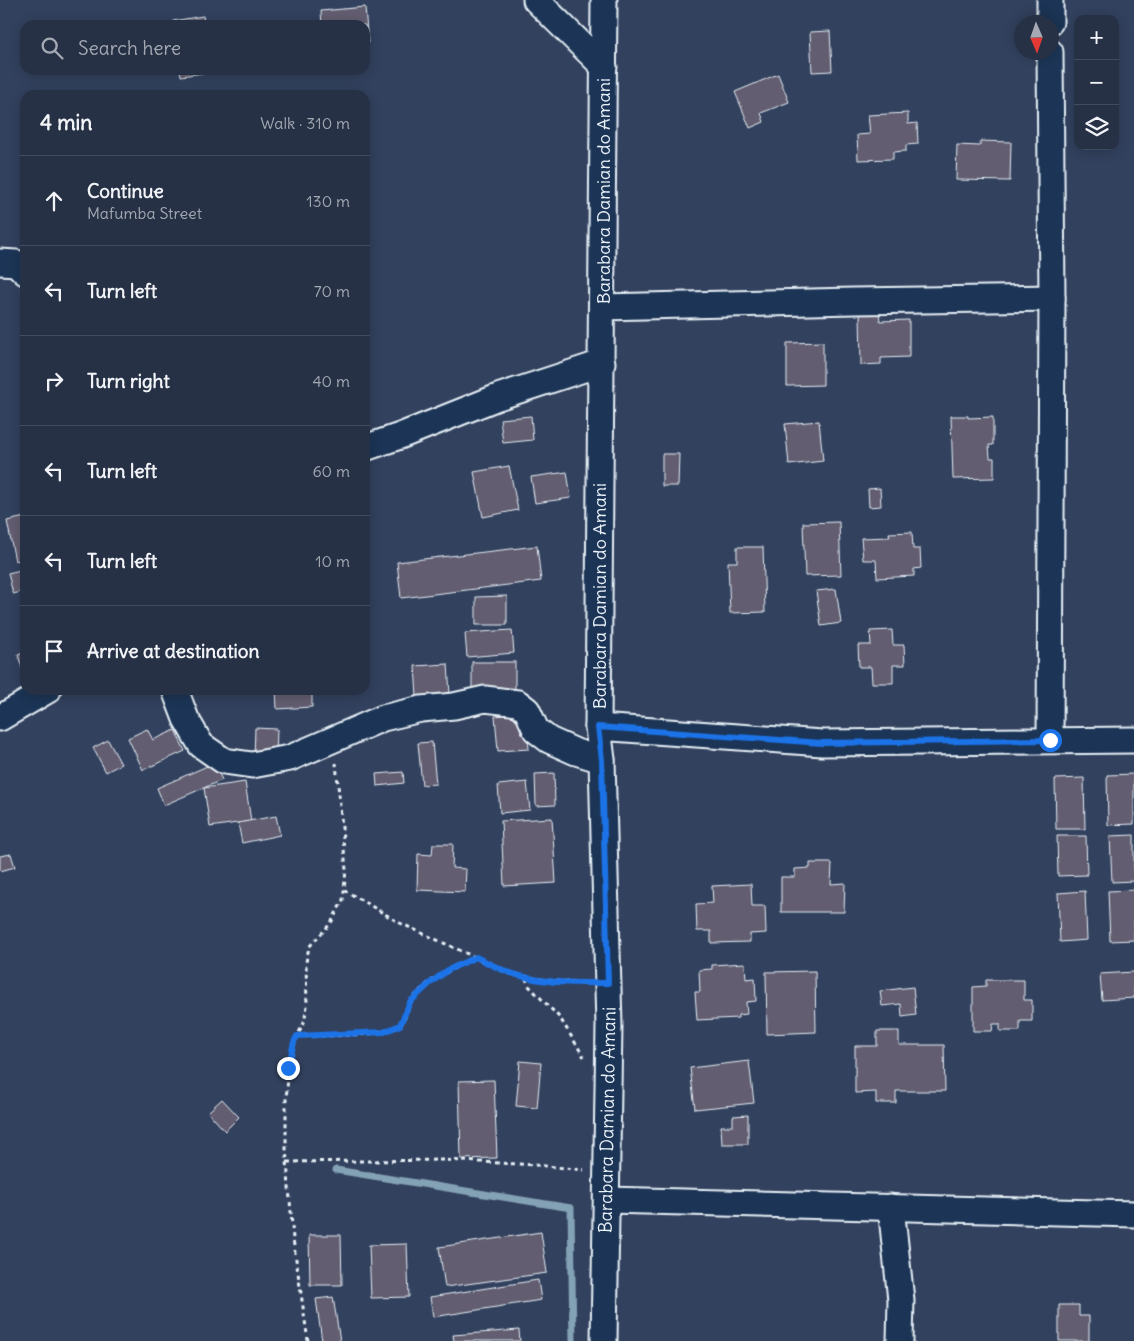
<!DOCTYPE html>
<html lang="en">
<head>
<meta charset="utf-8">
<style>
	:root { --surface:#263146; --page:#323d51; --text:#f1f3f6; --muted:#a4a9b3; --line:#424c5f }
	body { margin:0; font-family:Delius,sans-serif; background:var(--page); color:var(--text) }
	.controls { position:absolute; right:15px; top:15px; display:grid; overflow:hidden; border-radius:10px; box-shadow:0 2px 12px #0003 }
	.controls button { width:45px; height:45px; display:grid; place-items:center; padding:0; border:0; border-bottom:1px solid var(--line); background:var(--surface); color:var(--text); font:25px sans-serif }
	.compass { position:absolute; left:1014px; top:15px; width:45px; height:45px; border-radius:50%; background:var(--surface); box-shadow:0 2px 12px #0003; rotate:178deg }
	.stop { position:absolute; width:15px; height:15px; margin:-11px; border:4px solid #1a73e8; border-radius:50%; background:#fff }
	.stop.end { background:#1a73e8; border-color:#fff; box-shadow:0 1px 5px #0008 }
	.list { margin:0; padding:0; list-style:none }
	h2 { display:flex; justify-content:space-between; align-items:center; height:65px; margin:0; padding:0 20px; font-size:21px }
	h2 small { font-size:16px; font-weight:400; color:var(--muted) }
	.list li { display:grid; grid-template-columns:32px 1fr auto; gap:15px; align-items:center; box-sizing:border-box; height:90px; padding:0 20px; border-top:1px solid var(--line) }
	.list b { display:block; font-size:19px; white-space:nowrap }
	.list p { margin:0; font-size:16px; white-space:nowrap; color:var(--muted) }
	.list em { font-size:16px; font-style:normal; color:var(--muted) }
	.icon { flex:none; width:28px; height:28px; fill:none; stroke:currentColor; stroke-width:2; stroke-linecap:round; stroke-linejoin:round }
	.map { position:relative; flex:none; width:1134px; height:1341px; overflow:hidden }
	.search { position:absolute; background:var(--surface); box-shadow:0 2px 12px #0003; left:20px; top:20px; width:350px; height:55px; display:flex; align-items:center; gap:12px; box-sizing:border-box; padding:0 18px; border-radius:15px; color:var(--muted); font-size:19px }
	.panel { position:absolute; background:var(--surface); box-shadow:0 2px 12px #0003; left:20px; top:90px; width:350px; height:605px; border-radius:15px }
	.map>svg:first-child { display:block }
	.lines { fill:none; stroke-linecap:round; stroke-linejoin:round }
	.stream { stroke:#84a2b5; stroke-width:7 }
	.building { fill:#625d70; stroke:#e8f1f8 }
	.street-casing { stroke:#e8f1f8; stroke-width:29 }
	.path { stroke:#e8f1f8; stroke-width:3; stroke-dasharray:4 4; stroke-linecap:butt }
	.street { stroke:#1d3557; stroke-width:25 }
	.route { stroke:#1a73e8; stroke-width:6 }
	.labels { text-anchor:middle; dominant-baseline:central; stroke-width:4.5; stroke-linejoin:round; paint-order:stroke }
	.street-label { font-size:18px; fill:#e8f1f8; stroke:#1d3557 }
</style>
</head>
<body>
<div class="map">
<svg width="1134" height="1341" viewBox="0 0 1134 1341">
	<rect width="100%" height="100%" fill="#32415e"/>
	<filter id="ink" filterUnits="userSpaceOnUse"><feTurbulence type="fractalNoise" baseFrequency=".02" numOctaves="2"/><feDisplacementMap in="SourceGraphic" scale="10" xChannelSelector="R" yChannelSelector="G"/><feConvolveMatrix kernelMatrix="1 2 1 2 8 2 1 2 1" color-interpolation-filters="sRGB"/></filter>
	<g filter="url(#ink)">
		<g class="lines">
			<!-- stream -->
			<path class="stream" d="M336,1170L571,1208L573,1341"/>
		</g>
		<!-- building -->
		<g class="building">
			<path d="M365,7L368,43H365V25H322L321,11Z"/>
			<path d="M203,16L205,25H174L173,21Z"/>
			<path d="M830,31L832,71L812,72L810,32Z"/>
			<path d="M180,70H211V72L181,76Z"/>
			<path d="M778,74L789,102L761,113L764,122L750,128L735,92Z"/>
			<path d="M908,113V124L917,123L918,144L906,145V151L893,152V159L858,160L857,135L870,134L868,115Z"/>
			<path d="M980,141L1011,142L1010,181L956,180L957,145L980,146Z"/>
			<path d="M860,313H879L880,321L909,320V357L881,358V364L861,365Z"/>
			<path d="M823,342V385L787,386V343Z"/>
			<path d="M531,416L533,440L503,443L500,419Z"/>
			<path d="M951,416H968V418L993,417V445H989L990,458H994V478L953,479Z"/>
			<path d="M819,421L823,461L789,465L785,424Z"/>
			<path d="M662,454H679L678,486H662Z"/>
			<path d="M509,466L518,510L483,517L474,472Z"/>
			<path d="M567,472L571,498L535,503L531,477Z"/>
			<path d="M880,488L881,506L869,507L868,489Z"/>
			<path d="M25,517V559L15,561L7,521Z"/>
			<path d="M839,522L841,575L805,576L803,523Z"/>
			<path d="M912,532L913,549H920L921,568L914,569V576L877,578L876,560H863L861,538L890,537L889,533Z"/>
			<path d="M537,546L541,581L401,598L397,562Z"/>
			<path d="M737,547H763L765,612L730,613L728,562H737Z"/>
			<path d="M25,569V591L13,594L8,573Z"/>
			<path d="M836,589L841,623L821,626L816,591Z"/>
			<path d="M507,596V625H476V597Z"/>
			<path d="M512,630L514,653L467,657L465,633Z"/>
			<path d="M892,630L893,645H904L905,665H893V683H872L871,667H859L858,645H871L870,631Z"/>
			<path d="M25,652V670L23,671L18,655Z"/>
			<rect x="472" y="662" width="43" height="28"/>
			<path d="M448,664L450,695L417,697L415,666Z"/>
			<path d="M276,690H312V707L277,709Z"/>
			<path d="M526,713L529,749L498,751L495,716Z"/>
			<path d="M255,728L277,729L276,758L254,757Z"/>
			<path d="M147,729L153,740L175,730L185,751L143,770L128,738Z"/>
			<path d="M108,740L121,764L106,772L93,748Z"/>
			<path d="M432,742L436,784L422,785L418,743Z"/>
			<path d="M214,763L222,780L164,805L157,788Z"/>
			<path d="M403,772L404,783L377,786L376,774Z"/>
			<path d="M554,773L555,805L536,806L535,774Z"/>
			<path d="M1134,774V824L1108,825L1107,775Z"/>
			<path d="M1084,778L1085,829H1056L1055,779Z"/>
			<path d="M245,782L251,821L210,827L204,788Z"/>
			<path d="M527,782L530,810L500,813L498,785Z"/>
			<path d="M276,816L280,835L242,843L238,823Z"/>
			<path d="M552,818L556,883L504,886L501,821Z"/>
			<path d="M1134,835V881L1112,882L1110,836Z"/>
			<path d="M1057,836H1086L1087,875L1058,876Z"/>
			<path d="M433,844H453L452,868L466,869L465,892L417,890L418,854L432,855Z"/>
			<path d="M11,854L15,867L0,871V856Z"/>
			<path d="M810,863H832L831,884L845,883L844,912H781V877H795V869L810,868Z"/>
			<path d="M751,884L752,906H765L766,933L750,934V942L711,943V931H697L696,904L713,903L712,886Z"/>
			<path d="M1134,890V940L1110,941L1108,891Z"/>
			<path d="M1085,891L1087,940L1060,942L1058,893Z"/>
			<path d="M745,963L746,979L755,978L756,1001L746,1002L747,1014L738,1015V1018L697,1020L695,992H700L699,970L712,969V965Z"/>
			<path d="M815,971L816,1032L767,1034L766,972Z"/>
			<path d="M1134,972V998L1102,1000L1100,974Z"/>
			<path d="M986,980H1024V1000H1032V1021H1020V1031H1000V1024H993L992,1031H973V987L986,986Z"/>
			<path d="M913,987L916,1015L902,1017L901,1004L882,1006L880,991Z"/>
			<path d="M877,1031H899V1045H944L945,1091H896V1103H876V1092L855,1093V1046H877Z"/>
			<path d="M520,1061L541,1063L537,1108L516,1106Z"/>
			<path d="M749,1061L754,1103L695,1109L690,1068Z"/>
			<path d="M494,1080L497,1158L461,1159L459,1081Z"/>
			<path d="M222,1099L239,1117L225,1131L208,1112Z"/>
			<path d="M748,1115V1144H722L721,1126H733V1116Z"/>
			<path d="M541,1232L547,1273L445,1287L439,1247Z"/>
			<path d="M309,1235H341L342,1285H310Z"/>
			<path d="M407,1244L409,1297L371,1298L369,1245Z"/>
			<path d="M538,1280L541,1300L433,1317L430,1297Z"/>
			<path d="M333,1297L340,1341H322L316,1299Z"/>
			<path d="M1059,1305H1079V1316H1089V1341H1059Z"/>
			<path d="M519,1330L520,1341H454L453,1335Z"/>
		</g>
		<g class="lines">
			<!-- street casing -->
			<g class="street-casing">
				<g id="street">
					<path d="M536,0L604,67"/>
					<path d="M604,0L598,727L602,760L609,1026L604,1341"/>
					<path d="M1050,0V22"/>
					<path d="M1050,52L1052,298L1050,740"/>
					<path d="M0,262L16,263L25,272"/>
					<path d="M602,307L854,301L1052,298"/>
					<path d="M365,448L400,436L498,397L602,363"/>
					<path d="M175,690L186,719L201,745L224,761L252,765L290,758L383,718L421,709L454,706L485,699L518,703L527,710L536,730L549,740L576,752L602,760"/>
					<path d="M0,718L48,690"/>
					<path d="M598,727L822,743L1134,740"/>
					<path d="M607,1200L1134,1214"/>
					<path d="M891,1207L901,1300L900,1341"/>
				</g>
			</g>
			<!-- path -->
			<g class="path">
				<path d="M344,890L400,923L507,972C533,980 558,982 585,983"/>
				<path d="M526,978L528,985L560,1018L584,1057"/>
				<path d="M297,1036C318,1035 386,1037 400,1025C406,1019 406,1007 412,1000C427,980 453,968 475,957"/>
				<path d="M287,1162L444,1160L536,1165L584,1170"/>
				<path d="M308,1341L293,1239L286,1148V1099L289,1068L294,1042L304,1023L307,1006L306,962L309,947L331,923L343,900L346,870L336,763"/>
			</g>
			<!-- street -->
			<use href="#street" class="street"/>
		</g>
	</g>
	<g class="lines" filter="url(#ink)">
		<!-- route -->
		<path class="route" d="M288,1068L294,1042L297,1036L384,1032L400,1025L410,1002L429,984L448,970L476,957C486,962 497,968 508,972C540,984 575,983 608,983L602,760L598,727L822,743L1050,740"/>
	</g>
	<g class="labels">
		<!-- street labels -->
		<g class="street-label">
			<text transform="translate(603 191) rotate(-90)">Barabara Damian do Amani</text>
			<text transform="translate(599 596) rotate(-90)">Barabara Damian do Amani</text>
			<text transform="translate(607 1120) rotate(-89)">Barabara Damian do Amani</text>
		</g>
	</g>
</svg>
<div class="controls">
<button>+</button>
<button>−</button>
<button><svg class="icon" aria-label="layers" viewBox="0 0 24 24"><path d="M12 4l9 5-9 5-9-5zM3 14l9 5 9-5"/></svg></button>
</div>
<svg class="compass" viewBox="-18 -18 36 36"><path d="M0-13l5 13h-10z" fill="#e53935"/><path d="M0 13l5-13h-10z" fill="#a4a9b3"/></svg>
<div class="stop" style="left:1050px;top:740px"></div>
<div class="stop end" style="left:288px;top:1068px"></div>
<div class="search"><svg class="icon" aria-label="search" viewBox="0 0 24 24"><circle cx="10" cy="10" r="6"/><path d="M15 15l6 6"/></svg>Search here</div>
<section class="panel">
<h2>4 min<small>Walk · 310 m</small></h2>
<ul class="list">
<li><svg class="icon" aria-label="ahead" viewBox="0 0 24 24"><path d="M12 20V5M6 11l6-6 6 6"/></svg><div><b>Continue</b><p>Mafumba Street</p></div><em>130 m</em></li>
<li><svg class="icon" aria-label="left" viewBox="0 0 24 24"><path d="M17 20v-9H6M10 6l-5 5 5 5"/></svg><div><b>Turn left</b></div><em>70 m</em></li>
<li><svg class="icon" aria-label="right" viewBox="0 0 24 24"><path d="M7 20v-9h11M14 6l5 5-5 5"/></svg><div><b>Turn right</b></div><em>40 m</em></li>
<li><svg class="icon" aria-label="left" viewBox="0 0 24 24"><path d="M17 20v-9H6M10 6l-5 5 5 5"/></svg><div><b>Turn left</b></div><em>60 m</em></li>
<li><svg class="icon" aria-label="left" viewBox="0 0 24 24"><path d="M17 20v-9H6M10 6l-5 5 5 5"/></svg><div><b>Turn left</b></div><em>10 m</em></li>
<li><svg class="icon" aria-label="arrive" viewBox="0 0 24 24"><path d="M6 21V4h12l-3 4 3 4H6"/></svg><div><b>Arrive at destination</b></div></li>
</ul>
</section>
</div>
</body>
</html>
